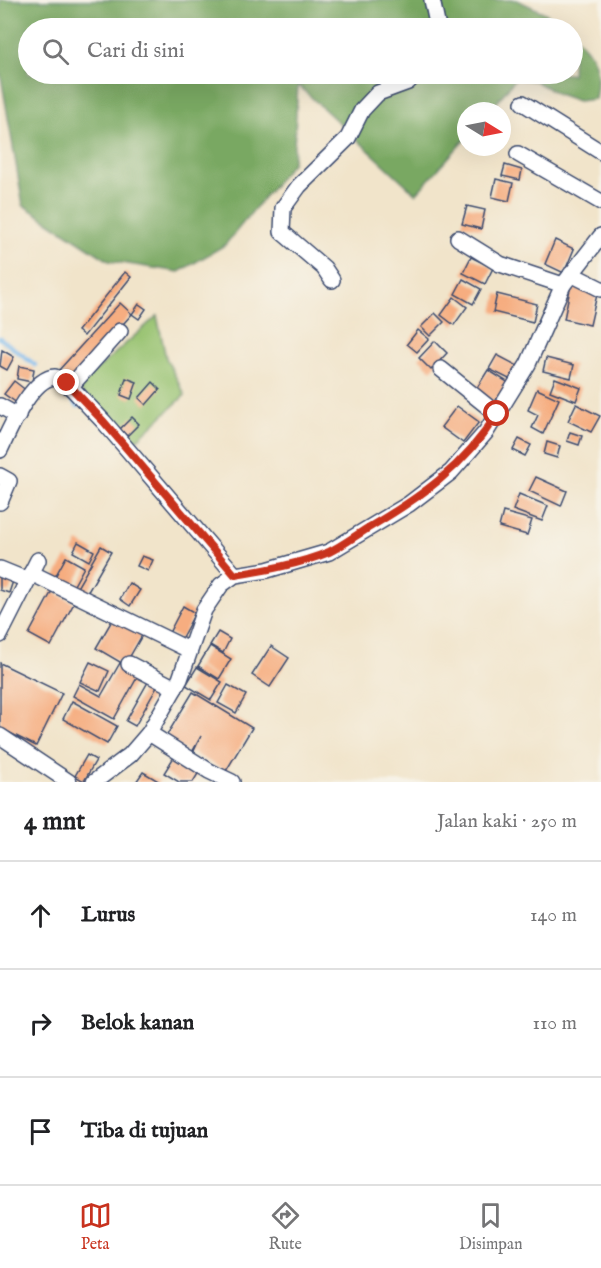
<!DOCTYPE html>
<html lang="id">
<head>
<meta charset="utf-8">
<style>
	:root { --surface:#fff; --page:#f2f2f2; --text:#202124; --muted:#757577; --line:#e0e0e0; --accent:#c8321e }
	body { margin:0; font-family:"IM FELL English",serif; background:var(--page); color:var(--text) }
	.compass { position:absolute; left:457px; top:102px; width:54px; height:54px; border-radius:50%; background:var(--surface); box-shadow:0 6px 24px #0002; rotate:100deg }
	.stop { position:absolute; width:18px; height:18px; margin:-14px; border:4px solid #c8321e; border-radius:50%; background:#fff }
	.stop.end { background:#c8321e; border-color:#fff; box-shadow:0 2px 6px #0008 }
	.list { margin:0; padding:0; list-style:none }
	h2 { display:flex; justify-content:space-between; align-items:center; height:78px; margin:0; padding:0 24px; font-size:26px }
	h2 small { font-size:20px; font-weight:400; color:var(--muted) }
	.list li { display:grid; grid-template-columns:39px 1fr auto; gap:18px; align-items:center; box-sizing:border-box; height:108px; padding:0 24px; border-top:2px solid var(--line) }
	.list b { display:block; font-size:22px; white-space:nowrap }
	.list em { font-size:20px; font-style:normal; color:var(--muted) }
	.icon { flex:none; width:33px; height:33px; fill:none; stroke:currentColor; stroke-width:2; stroke-linecap:round; stroke-linejoin:round }
	.map { position:relative; flex:none; width:601px; height:782px; overflow:hidden }
	.search { position:absolute; background:var(--surface); box-shadow:0 6px 24px #0002; left:18px; right:18px; top:18px; height:66px; display:flex; align-items:center; gap:15px; box-sizing:border-box; padding:0 21px; border-radius:33px; color:var(--muted); font-size:22px }
	.sheet { height:402px; background:var(--surface) }
	nav { display:flex; justify-content:space-around; align-items:center; box-sizing:border-box; height:84px; border-top:2px solid var(--line); background:var(--surface); font-size:16px; color:var(--muted) }
	nav a { display:grid; justify-items:center; gap:3px }
	nav .on { color:var(--accent) }
	.map>svg:first-child { display:block }
	.green { fill:#97c26f; stroke:#597866; stroke-width:1.5 }
	.forest { fill:#79a862; stroke:#4a6c60; stroke-width:1.5 }
	.lines { fill:none; stroke-linecap:round; stroke-linejoin:round }
	.stream { stroke:#7ab9ee; stroke-width:4.5 }
	.building { fill:#f6ad80 }
	.minor-casing { stroke:#3b4a6e; stroke-width:18 }
	.minor { stroke:#fff; stroke-width:15 }
	.route { stroke:#c8321e; stroke-width:8 }
</style>
</head>
<body>
<div class="map">
<svg width="601" height="782" viewBox="0 0 601 782">
	<rect width="100%" height="100%" fill="#f7f3e8"/>
	<filter id="ink" filterUnits="userSpaceOnUse"><feTurbulence type="fractalNoise" baseFrequency=".0167" numOctaves="2"/><feDisplacementMap in="SourceGraphic" scale="12" xChannelSelector="R" yChannelSelector="G"/><feConvolveMatrix kernelMatrix="1 2 1 2 8 2 1 2 1" color-interpolation-filters="sRGB"/></filter>
	<filter id="wash" filterUnits="userSpaceOnUse"><feTurbulence type="fractalNoise" baseFrequency=".008" numOctaves="4" result="noise"/><feDisplacementMap in="SourceGraphic" scale="24" xChannelSelector="R" yChannelSelector="G"/><feGaussianBlur stdDeviation="1.35" result="paint"/><feColorMatrix in="noise" values="0 0 0 0 0 0 0 0 0 0 0 0 0 0 0 0 0 1.4 0 .05"/><feComposite in="paint" operator="in"/></filter>
	<g filter="url(#wash)">
		<rect width="100%" height="100%" fill="#f1e4ca"/>
		<!-- green -->
		<path class="green" d="M157,316L166,358L185,395L131,445L77,387Z"/>
		<!-- forest -->
		<path class="forest" d="M0,0H517L545,13L565,28H28V74H572L573,35C595,53 601,69 595,99L578,101L558,94L535,81L515,79L490,111H466V138L416,194L298,85L293,162L225,245L179,272L109,261L23,205L0,71Z"/>
		<g class="lines">
			<!-- stream -->
			<g class="stream">
				<path d="M0,338L35,365"/>
				<path d="M62,389L78,406"/>
			</g>
		</g>
		<g id="blocks">
			<!-- building -->
			<g class="building">
				<path d="M505,165L522,170L520,180L502,176Z"/>
				<path d="M496,179L513,183L509,201L492,197Z"/>
				<path d="M467,206L485,210L481,229L462,224Z"/>
				<path d="M555,240L574,249L564,273L545,264Z"/>
				<path d="M471,257L493,268L485,284L463,273Z"/>
				<path d="M125,272L131,277L84,336L78,331Z"/>
				<path d="M463,279L481,289L473,304L455,294Z"/>
				<path d="M571,284L598,290L590,325L564,319Z"/>
				<path d="M497,294L537,304L533,322L493,312Z"/>
				<path d="M454,297L467,307L454,325L441,315Z"/>
				<path d="M120,303L132,314L72,381L59,370Z"/>
				<path d="M139,304L146,309L139,319L132,314Z"/>
				<path d="M435,313L444,322L430,336L421,327Z"/>
				<path d="M418,330L429,339L417,352L407,344Z"/>
				<path d="M435,341L447,353L431,370L419,358Z"/>
				<path d="M2,350L14,357L7,370L0,366Z"/>
				<path d="M497,355L518,366L511,380L489,369Z"/>
				<path d="M546,358L574,365L571,378L543,371Z"/>
				<path d="M19,366L34,369L32,382L17,379Z"/>
				<path d="M488,370L509,383L497,404L475,391Z"/>
				<path d="M126,378L137,382L131,399L121,395Z"/>
				<path d="M555,378L581,388L576,401L550,391Z"/>
				<path d="M14,381L27,391L17,403L4,394Z"/>
				<path d="M153,382L160,389L146,405L139,398Z"/>
				<path d="M537,389L559,399L543,434L532,428L538,415L528,410Z"/>
				<path d="M576,404L600,416L591,432L568,421Z"/>
				<path d="M457,406L479,422L463,443L441,427Z"/>
				<path d="M132,417L139,424L127,436L120,429Z"/>
				<path d="M570,432L582,436L579,445L567,441Z"/>
				<path d="M519,439L531,445L525,456L513,450Z"/>
				<path d="M547,442L560,446L557,458L544,454Z"/>
				<path d="M536,477L567,491L561,506L529,491Z"/>
				<path d="M519,494L548,506L542,521L513,510Z"/>
				<path d="M503,512L532,520L527,535L499,527Z"/>
				<path d="M78,542L94,551L89,561L73,552Z"/>
				<path d="M101,546L111,552L85,597L75,591Z"/>
				<path d="M142,556L153,560L148,571L137,566Z"/>
				<path d="M66,557L84,567L73,587L55,577Z"/>
				<path d="M0,573L14,578L9,593L0,590Z"/>
				<path d="M129,583L140,590L130,606L120,599Z"/>
				<path d="M52,591L74,603L51,646L29,634Z"/>
				<path d="M183,606L195,613L181,639L169,633Z"/>
				<path d="M114,617L145,630L125,665L96,648Z"/>
				<path d="M218,632L230,639L223,653L210,645Z"/>
				<path d="M210,646L231,659L219,679L198,666Z"/>
				<path d="M271,646L289,658L270,687L252,675Z"/>
				<path d="M90,662L109,671L100,691L80,682Z"/>
				<path d="M0,663L62,693L36,746L0,728Z"/>
				<path d="M120,663L139,674L114,719L73,696L79,684L101,696Z"/>
				<path d="M197,667L222,682L211,700L186,685Z"/>
				<path d="M148,682L157,687L135,726L126,721Z"/>
				<path d="M228,685L246,695L236,713L218,703Z"/>
				<path d="M193,692L252,728L226,771L193,753L201,736L191,754L165,738Z"/>
				<path d="M72,701L117,726L107,744L63,719Z"/>
				<path d="M87,755L96,760L84,781L75,776Z"/>
				<path d="M174,757L199,772L193,782H179L164,773Z"/>
				<path d="M143,772L160,782H136Z"/>
			</g>
		</g>
	</g>
	<g filter="url(#ink)">
		<use href="#blocks" fill-opacity="0" stroke="#3b4a6e" stroke-width="1.5"/>
		<g class="lines">
			<!-- minor casing -->
			<g class="minor-casing">
				<g id="minor">
					<path d="M432,0L438,28"/>
					<path d="M523,103L601,152"/>
					<path d="M518,154L601,202"/>
					<path d="M458,238L500,264L563,285"/>
					<path d="M571,274L601,289"/>
					<path d="M332,280L324,268L282,232L283,208L299,186L348,138L362,110L378,93L408,82L416,74"/>
					<path d="M441,369L497,414"/>
					<path d="M70,387L120,331"/>
					<path d="M0,406L18,416"/>
					<path d="M0,450C10,429 31,378 55,377L67,383L104,422L235,575"/>
					<path d="M0,476L9,481L0,502"/>
					<path d="M0,569L27,580"/>
					<path d="M31,573L189,650"/>
					<path d="M0,635L38,560"/>
					<path d="M129,664L175,688"/>
					<path d="M149,733L209,771L232,782"/>
					<path d="M0,736L69,782"/>
					<path d="M94,782L130,755L149,733L180,679L204,610L221,585L235,575L267,570L329,552L409,504L451,472L486,432L528,364L563,285L601,236"/>
				</g>
			</g>
			<!-- minor -->
			<use href="#minor" class="minor"/>
		</g>
	</g>
	<g class="lines" filter="url(#ink)">
		<!-- route -->
		<path class="route" d="M67,383L104,422L235,575C266,570 300,564 329,552C342,546 355,536 368,528C421,497 464,467 497,414"/>
	</g>
</svg>
<svg class="compass" viewBox="-18 -18 36 36"><path d="M0-13l5 13h-10z" fill="#e53935"/><path d="M0 13l5-13h-10z" fill="#757577"/></svg>
<div class="stop" style="left:497px;top:414px"></div>
<div class="stop end" style="left:67px;top:383px"></div>
<div class="search"><svg class="icon" aria-label="search" viewBox="0 0 24 24"><circle cx="10" cy="10" r="6"/><path d="M15 15l6 6"/></svg>Cari di sini</div>
</div>
<section class="sheet">
<h2>4 mnt<small>Jalan kaki · 250 m</small></h2>
<ul class="list">
<li><svg class="icon" aria-label="ahead" viewBox="0 0 24 24"><path d="M12 20V5M6 11l6-6 6 6"/></svg><div><b>Lurus</b></div><em>140 m</em></li>
<li><svg class="icon" aria-label="right" viewBox="0 0 24 24"><path d="M7 20v-9h11M14 6l5 5-5 5"/></svg><div><b>Belok kanan</b></div><em>110 m</em></li>
<li><svg class="icon" aria-label="arrive" viewBox="0 0 24 24"><path d="M6 21V4h12l-3 4 3 4H6"/></svg><div><b>Tiba di tujuan</b></div></li>
</ul>
</section>
<nav>
<a class="on"><svg class="icon" aria-label="map" viewBox="0 0 24 24"><path d="M3 6l6-2 6 2 6-2v14l-6 2-6-2-6 2zM9 4v14M15 6v14"/></svg>Peta</a>
<a><svg class="icon" aria-label="directions" viewBox="0 0 24 24"><path d="M12 3l9 9-9 9-9-9zM9 14v-3h6M13 9l2 2-2 2"/></svg>Rute</a>
<a><svg class="icon" aria-label="saved" viewBox="0 0 24 24"><path d="M7 4h10v16l-5-4-5 4z"/></svg>Disimpan</a>
</nav>
</body>
</html>
